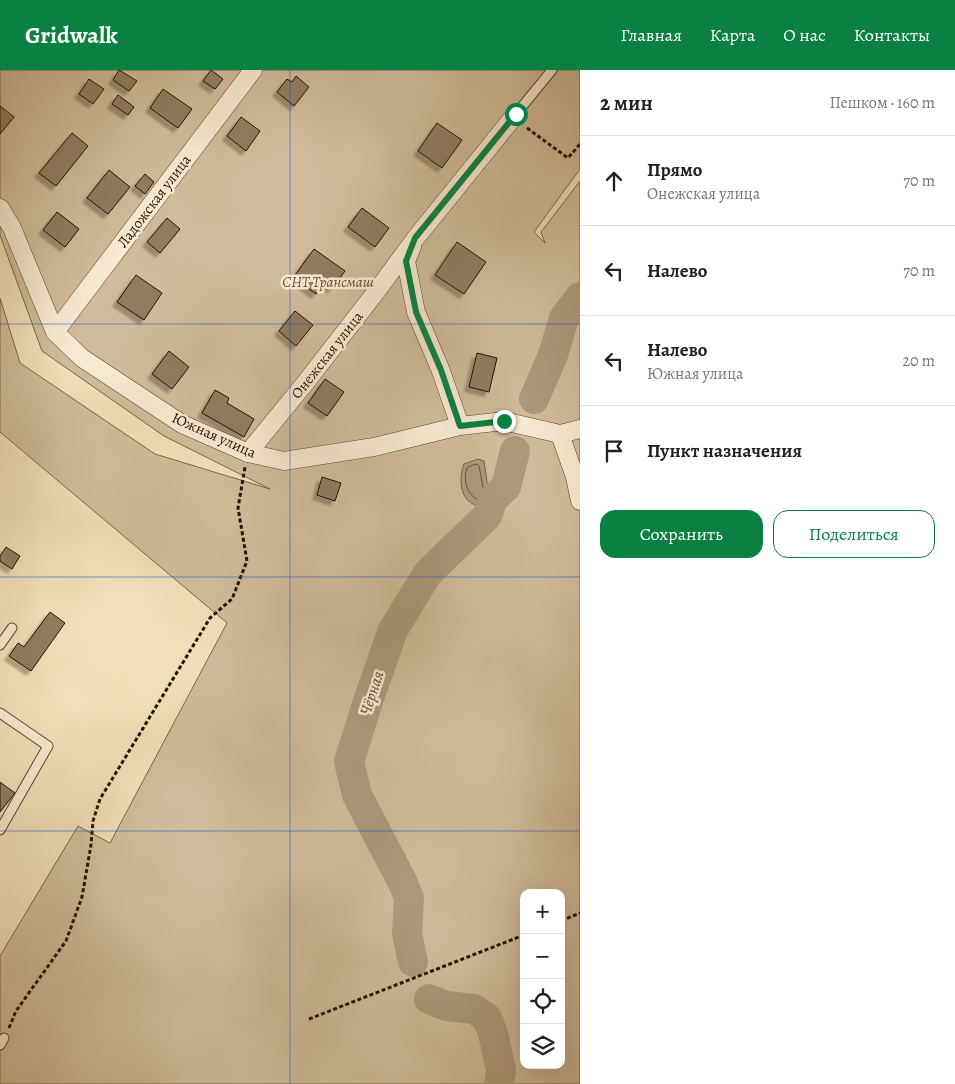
<!DOCTYPE html>
<html lang="ru">
<head>
<meta charset="utf-8">
<style>
	:root { --surface:#fff; --page:#f6f6f6; --text:#222; --muted:#767676; --line:#e0e0e0; --accent:#0b8043 }
	body { margin:0; font-family:Alegreya,serif; background:var(--page); color:var(--text) }
	.controls { position:absolute; right:15px; bottom:15px; display:grid; overflow:hidden; border-radius:10px; box-shadow:0 5px 20px #0002 }
	.controls button { width:45px; height:45px; display:grid; place-items:center; padding:0; border:0; border-bottom:1px solid var(--line); background:var(--surface); color:var(--text); font:25px sans-serif }
	.stop { position:absolute; width:15px; height:15px; margin:-11px; border:4px solid #0b8043; border-radius:50%; background:#fff }
	.stop.end { background:#0b8043; border-color:#fff; box-shadow:0 1px 5px #0008 }
	.list { margin:0; padding:0; list-style:none }
	h2 { display:flex; justify-content:space-between; align-items:center; height:65px; margin:0; padding:0 20px; font-size:21px }
	h2 small { font-size:16px; font-weight:400; color:var(--muted) }
	.list li { display:grid; grid-template-columns:32px 1fr auto; gap:15px; align-items:center; box-sizing:border-box; height:90px; padding:0 20px; border-top:1px solid var(--line) }
	.list b { display:block; font-size:19px; white-space:nowrap }
	.list p { margin:0; font-size:16px; white-space:nowrap; color:var(--muted) }
	.list em { font-size:16px; font-style:normal; color:var(--muted) }
	.actions { display:flex; gap:10px; padding:15px 20px }
	.actions a { flex:1; padding:11px 0; border:1px solid var(--accent); border-radius:15px; text-align:center; font-size:18px; color:var(--accent) }
	.actions .main { background:var(--accent); color:#fff }
	.icon { flex:none; width:28px; height:28px; fill:none; stroke:currentColor; stroke-width:2; stroke-linecap:round; stroke-linejoin:round }
	.map { position:relative; flex:none; width:580px; height:1014px; overflow:hidden }
	header { display:flex; align-items:center; gap:30px; box-sizing:border-box; height:70px; padding:0 25px; background:var(--accent); color:#fff }
	header strong { font-size:24px }
	nav { display:flex; gap:28px; margin-inline-start:auto; font-size:18px }
	main { display:flex }
	aside { flex:1; background:var(--surface) }
	.map>svg:first-child { display:block }
	.green { fill:#d0bc9a; stroke:#7c664d; fill-rule:evenodd }
	.water { fill:#ad997a; stroke:#786249 }
	.lines { fill:none; stroke-linecap:round; stroke-linejoin:round }
	.shore { stroke:#6a543d; stroke-width:1 }
	.river { stroke:#ad997a; stroke-width:30 }
	.building { fill:#917c60; stroke:#281000; filter:url(#shadow) }
	.service-casing { stroke:#5a442e; stroke-width:11 }
	.minor-casing { stroke:#5a442e; stroke-width:19 }
	.path { stroke:#281000; stroke-width:3; stroke-dasharray:4 2.5; stroke-linecap:butt }
	.service { stroke:#f7ead2; stroke-width:9 }
	.minor { stroke:#f7ead2; stroke-width:18 }
	.route { stroke:#0b8043; stroke-width:6 }
	.grid { fill:none; stroke:#1d4ed8; stroke-width:1; stroke-opacity:0.55 }
	.labels { text-anchor:middle; dominant-baseline:central; stroke-width:5; stroke-linejoin:round; paint-order:stroke }
	.street-label { font-size:15px; fill:#281000; stroke:#f7ead2 }
	.park-label { font-size:15px; font-style:italic; fill:#634c36; stroke:#f7ead2 }
	.water-label { font-size:16px; font-style:italic; fill:#644e37; stroke:#f7ead2 }
</style>
</head>
<body>
<header>
<strong>Gridwalk</strong>
<nav><a>Главная</a><a>Карта</a><a>О нас</a><a>Контакты</a></nav>
</header>
<main>
<div class="map">
<svg width="580" height="1014" viewBox="0 0 580 1014">
	<defs>
		<filter id="shadow"><feDropShadow dx="-4.5" dy="4.5" stdDeviation="1" flood-color="#0004"/></filter>
	</defs>
	<rect width="100%" height="100%" fill="#f2dfb9"/>
	<filter id="stains"><feTurbulence type="fractalNoise" baseFrequency=".004" numOctaves="4"/><feColorMatrix values="0 0 0 0 .2 0 0 0 0 .09 0 0 0 0 .02 0 0 0 .5 -.17"/></filter>
	<radialGradient id="worn" r=".72"><stop offset=".6" stop-color="#630" stop-opacity="0"/><stop offset="1" stop-color="#630" stop-opacity=".3"/></radialGradient>
	<!-- green -->
	<path class="green" d="M0,0H580V99L534,162L545,173L541,162L580,111V1014H0V886L78,756L110,773L227,553L0,362V228L20,293L155,384L270,419L164,366L42,281L0,165ZM524,823H561V995H524Z"/>
	<!-- water -->
	<path class="water" d="M478,389L484,391L490,433L485,436C482,436 477,436 473,434C459,427 459,406 464,394Z"/>
	<g class="lines">
		<!-- shore -->
		<path class="shore" d="M473,395L477,394L479,396L485,428L483,431C468,429 462,411 467,398Z"/>
		<!-- river -->
		<g class="river">
			<path d="M534,329L553,285L564,248L580,227"/>
			<path d="M413,892L407,863L409,828L402,811L357,725L349,692L369,628L393,560L428,503L487,446L493,429L506,417L515,381"/>
			<path d="M429,929L446,936L474,939L487,948L493,963L501,1000L499,1014"/>
		</g>
	</g>
	<!-- building -->
	<g class="building">
		<path d="M119,0L137,11L129,21L113,10Z"/>
		<path d="M211,0L223,9L215,19L203,11Z"/>
		<path d="M296,6L309,17L294,36L277,22L287,9L292,12Z"/>
		<path d="M89,9L104,19L93,34L79,24Z"/>
		<path d="M163,19L192,39L178,58L150,38Z"/>
		<path d="M118,25L134,37L128,45L112,34Z"/>
		<path d="M0,36L14,47L0,64Z"/>
		<path d="M241,47L260,61L246,81L227,66Z"/>
		<path d="M437,53L462,70L442,98L418,81Z"/>
		<path d="M72,63L88,76L56,116L39,103Z"/>
		<path d="M109,100L130,117L108,144L87,128Z"/>
		<path d="M145,104L154,112L145,124L135,116Z"/>
		<path d="M362,138L389,158L375,177L348,157Z"/>
		<path d="M57,142L79,159L65,177L43,160Z"/>
		<path d="M167,148L180,159L160,183L147,172Z"/>
		<path d="M457,172L486,192L464,224L435,205Z"/>
		<path d="M314,179L345,201L332,219L324,213L316,224L293,208Z"/>
		<path d="M136,205L162,223L144,250L117,232Z"/>
		<path d="M295,241L313,255L296,276L279,261Z"/>
		<path d="M169,281L189,297L172,319L152,304Z"/>
		<path d="M477,283L497,288L489,322L469,317Z"/>
		<path d="M325,309L344,322L327,346L308,333Z"/>
		<path d="M215,320L229,328L227,333L254,349L244,367L202,343Z"/>
		<path d="M322,407L341,413L335,431L317,425Z"/>
		<path d="M6,477L20,486L12,499L0,491V486Z"/>
		<path d="M50,542L65,553L31,601L9,586L18,573L24,577Z"/>
		<path d="M0,712L15,723L0,742Z"/>
	</g>
	<g class="lines">
		<!-- service casing -->
		<g class="service-casing">
			<g id="service">
				<path d="M516,44L552,0"/>
				<path d="M0,575L12,558"/>
				<path d="M0,643L48,676L0,760"/>
				<path d="M0,975L4,968"/>
			</g>
		</g>
		<!-- minor casing -->
		<g class="minor-casing">
			<g id="minor">
				<path d="M0,138L12,158L55,262L82,288L182,354L248,383L284,391L374,377L460,356L504,351L560,364L580,359"/>
				<path d="M412,177L406,191L416,242L441,301L460,356"/>
				<path d="M55,262L253,0"/>
				<path d="M560,364L575,407L580,431"/>
				<path d="M248,383L306,312L379,218L415,169L516,44"/>
			</g>
		</g>
		<!-- path -->
		<g class="path">
			<path d="M527,58L568,88L580,74"/>
			<path d="M561,851L580,843"/>
			<path d="M309,949L524,865"/>
			<path d="M9,958L16,941L66,871L82,827L91,775L93,751L100,729L210,548L232,529L247,491L238,438L245,397"/>
		</g>
		<!-- service -->
		<use href="#service" class="service"/>
		<!-- minor -->
		<use href="#minor" class="minor"/>
	</g>
	<g class="lines">
		<!-- route -->
		<path class="route" d="M504,351L460,356L441,300L416,242L406,191L415,168L516,44"/>
	</g>
	<!-- grid -->
	<path class="grid" d="M290,0V1014M0,254H580M0,507H580M0,761H580"/>
	<g class="labels">
		<!-- street labels -->
		<g class="street-label">
			<text transform="translate(154 131) rotate(-53)">Ладожская улица</text>
			<text transform="translate(327 285) rotate(-52)">Онежская улица</text>
			<text transform="translate(214 365) rotate(24)">Южная улица</text>
		</g>
		<!-- park labels -->
		<g class="park-label">
			<text x="328" y="212">СНТ Трансмаш</text>
		</g>
		<!-- water labels -->
		<g class="water-label">
			<text transform="translate(372 623) rotate(-72)">Чёрная</text>
		</g>
	</g>
	<rect width="100%" height="100%" filter="url(#stains)"/>
	<rect width="100%" height="100%" fill="url(#worn)"/>
</svg>
<div class="controls">
<button>+</button>
<button>−</button>
<button><svg class="icon" aria-label="locate" viewBox="0 0 24 24"><circle cx="12" cy="12" r="6"/><path d="M12 2v4M12 18v4M2 12h4M18 12h4"/></svg></button>
<button><svg class="icon" aria-label="layers" viewBox="0 0 24 24"><path d="M12 4l9 5-9 5-9-5zM3 14l9 5 9-5"/></svg></button>
</div>
<div class="stop" style="left:516px;top:44px"></div>
<div class="stop end" style="left:504px;top:351px"></div>
</div>
<aside>
<h2>2 мин<small>Пешком · 160 m</small></h2>
<ul class="list">
<li><svg class="icon" aria-label="ahead" viewBox="0 0 24 24"><path d="M12 20V5M6 11l6-6 6 6"/></svg><div><b>Прямо</b><p>Онежская улица</p></div><em>70 m</em></li>
<li><svg class="icon" aria-label="left" viewBox="0 0 24 24"><path d="M17 20v-9H6M10 6l-5 5 5 5"/></svg><div><b>Налево</b></div><em>70 m</em></li>
<li><svg class="icon" aria-label="left" viewBox="0 0 24 24"><path d="M17 20v-9H6M10 6l-5 5 5 5"/></svg><div><b>Налево</b><p>Южная улица</p></div><em>20 m</em></li>
<li><svg class="icon" aria-label="arrive" viewBox="0 0 24 24"><path d="M6 21V4h12l-3 4 3 4H6"/></svg><div><b>Пункт назначения</b></div></li>
</ul>
<div class="actions"><a class="main">Сохранить</a><a>Поделиться</a></div>
</aside>
</main>
</body>
</html>
